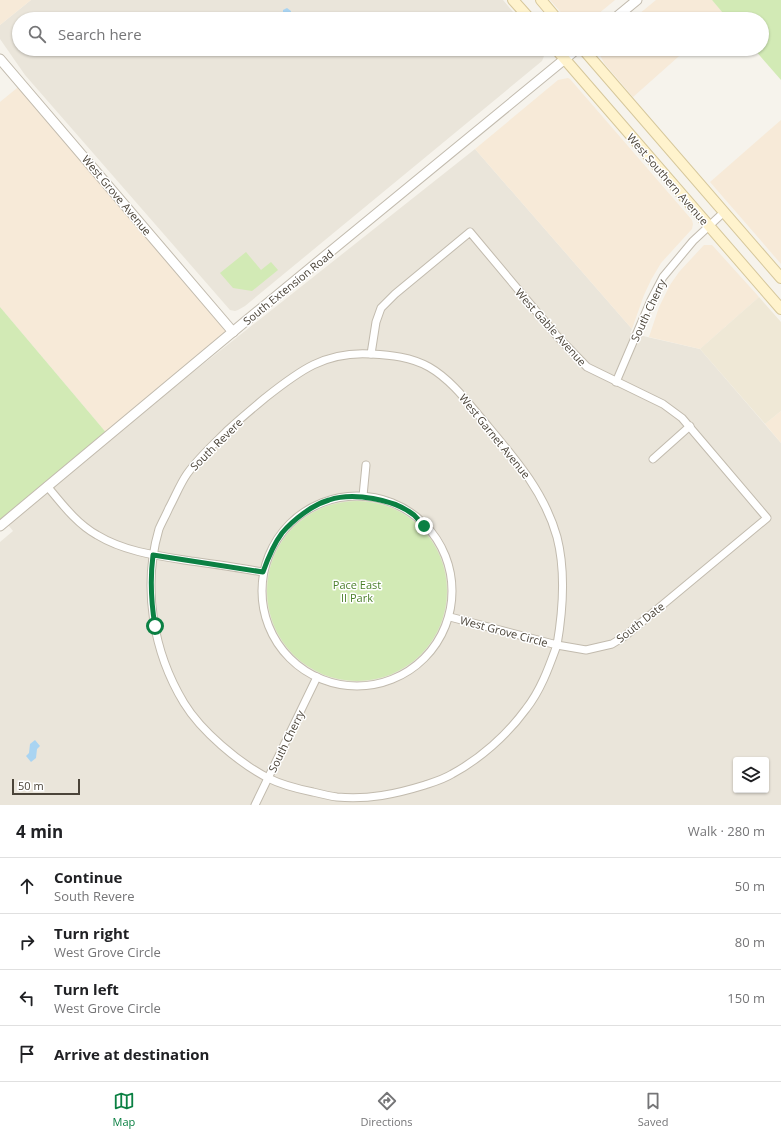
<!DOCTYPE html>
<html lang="en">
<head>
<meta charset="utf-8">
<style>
	:root { --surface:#fff; --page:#f6f6f6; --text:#202124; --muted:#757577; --line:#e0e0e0; --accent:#0b8043 }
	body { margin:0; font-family:"Open Sans",sans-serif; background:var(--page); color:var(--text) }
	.controls { position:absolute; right:12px; bottom:12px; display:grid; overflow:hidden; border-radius:4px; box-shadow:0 1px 3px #0004 }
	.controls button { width:36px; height:36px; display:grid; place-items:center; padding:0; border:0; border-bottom:1px solid var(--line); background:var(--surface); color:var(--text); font:20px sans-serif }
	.scale { position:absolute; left:12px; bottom:10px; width:68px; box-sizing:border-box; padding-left:4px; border:2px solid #4b4439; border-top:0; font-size:11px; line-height:14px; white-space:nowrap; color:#4b4439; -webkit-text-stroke:3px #fff; paint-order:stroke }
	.stop { position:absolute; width:12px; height:12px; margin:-9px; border:3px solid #0b8043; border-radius:50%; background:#fff }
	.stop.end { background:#0b8043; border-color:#fff; box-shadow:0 1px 4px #0008 }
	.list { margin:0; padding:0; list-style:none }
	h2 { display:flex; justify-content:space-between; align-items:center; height:52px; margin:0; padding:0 16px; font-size:17px }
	h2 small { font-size:13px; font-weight:400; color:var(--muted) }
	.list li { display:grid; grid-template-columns:26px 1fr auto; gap:12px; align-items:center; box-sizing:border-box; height:56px; padding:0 16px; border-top:1px solid var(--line) }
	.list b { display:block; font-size:15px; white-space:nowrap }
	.list p { margin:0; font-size:13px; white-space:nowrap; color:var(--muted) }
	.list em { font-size:13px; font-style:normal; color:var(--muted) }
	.icon { flex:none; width:22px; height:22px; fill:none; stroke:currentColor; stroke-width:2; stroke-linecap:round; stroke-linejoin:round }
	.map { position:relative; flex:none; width:781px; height:805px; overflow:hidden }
	.search { position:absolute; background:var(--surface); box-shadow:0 1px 3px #0004; left:12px; right:12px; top:12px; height:44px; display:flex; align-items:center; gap:10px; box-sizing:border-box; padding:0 14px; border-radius:22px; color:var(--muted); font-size:15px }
	.sheet { height:276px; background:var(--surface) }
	nav { display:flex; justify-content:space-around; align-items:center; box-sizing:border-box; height:56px; border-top:1px solid var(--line); background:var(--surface); font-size:11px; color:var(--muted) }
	nav a { display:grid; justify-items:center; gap:2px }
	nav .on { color:var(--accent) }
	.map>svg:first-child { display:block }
	.residential { fill:#eae5da; fill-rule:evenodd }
	.commercial { fill:#f7ead8 }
	.education { fill:#efe8d6 }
	.green { fill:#d2eab5 }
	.water { fill:#a9d4f2 }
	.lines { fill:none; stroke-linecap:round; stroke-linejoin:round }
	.minor-casing { stroke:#c2bbae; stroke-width:9 }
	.tertiary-casing { stroke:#c2bbae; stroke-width:11 }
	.secondary-casing { stroke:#d6c79b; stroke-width:12 }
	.minor { stroke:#fff; stroke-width:7 }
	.tertiary { stroke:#fff; stroke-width:9 }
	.secondary { stroke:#fff3cd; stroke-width:10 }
	.route { stroke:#0b8043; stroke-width:5 }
	.labels { text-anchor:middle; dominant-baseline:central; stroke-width:3; stroke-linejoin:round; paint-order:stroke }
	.street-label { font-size:11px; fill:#4b4439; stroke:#fff }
	.park-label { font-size:11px; fill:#4a7f2a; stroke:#fff }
</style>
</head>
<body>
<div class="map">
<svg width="781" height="805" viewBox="0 0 781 805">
	<rect width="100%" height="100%" fill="#f6f3ec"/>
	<!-- residential -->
	<g class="residential">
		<path d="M31,0H503L519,19H19V49H543L544,56L542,61L245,306L238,310L235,311L230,310L25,75L0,39V25Z"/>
		<path d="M475,149L632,329L630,333L700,349L781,443V805H0V542L13,531L5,521ZM736,760H766V790H736Z"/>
	</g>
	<!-- commercial -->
	<g class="commercial">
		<path d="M0,0H31L0,25Z"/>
		<path d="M550,0H615L592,19H567Z"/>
		<path d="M656,0H712L726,16L723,19H633Z"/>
		<path d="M600,49H687L633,97L604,63L599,53Z"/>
		<path d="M568,78L570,79L692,220L693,224L692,229L661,263L651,280L644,295L632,329L475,149L558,80Z"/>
		<path d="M22,84L233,332L109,436L0,307V102Z"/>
		<path d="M781,120V264L710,182Z"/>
		<path d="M704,245H712L759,297L700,349L649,337L659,307L670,285L679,272Z"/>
		<path d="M781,411V443L765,424Z"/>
	</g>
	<!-- education -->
	<path class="education" d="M759,297L781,322V411L765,424L700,349Z"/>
	<!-- green -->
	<g class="green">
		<path d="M712,0H781V80L754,49H762V19H728Z"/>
		<path d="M246,252L261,270L271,262L278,270L252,291L233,288L220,273Z"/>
		<path d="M0,307L109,436L0,526Z"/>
		<circle cx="357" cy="591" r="90"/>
	</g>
	<!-- water -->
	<g class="water">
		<path d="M287,8L291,11L290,19H280L283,16V10Z"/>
		<path d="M35,740L40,746L37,749L36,758L31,762L26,756L29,753L30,744Z"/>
	</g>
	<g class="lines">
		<!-- minor casing -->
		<g class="minor-casing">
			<g id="minor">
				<path d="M470,232L557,336L587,367L663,404L682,418L767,518L625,636L612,644L586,650L557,645C549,667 541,690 526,709C507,735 480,759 452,774C444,779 434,782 425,785C396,794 368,800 337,797C329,796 321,794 313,792C298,789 282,785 268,778C239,763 201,731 184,703C153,652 142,587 159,529C162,522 166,515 169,508C175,497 180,484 187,474C199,457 214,444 229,429C241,418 253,408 265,398C299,371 325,351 371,354L376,322L381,308L395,294Z"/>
				<path d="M371,354C391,355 411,357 429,367C450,379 466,400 481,418C511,454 544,490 557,537C566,572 563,610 557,645L450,617"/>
				<path d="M616,382L651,300L663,277L693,241L724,212"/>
				<path d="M653,459L690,426"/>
				<path d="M47,486C62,504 77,524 97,535C125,552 159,556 191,561C215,564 239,568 263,572"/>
				<path d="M363,496L366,465"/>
				<circle cx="357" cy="591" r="95"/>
				<path d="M255,805L317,677"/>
			</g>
		</g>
		<!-- tertiary casing -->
		<g class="tertiary-casing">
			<g id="tertiary">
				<path d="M614,19L637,0"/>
				<path d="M0,59L233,332"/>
				<path d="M0,526L247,320L577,49"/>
			</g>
		</g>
		<!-- secondary casing -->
		<g class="secondary-casing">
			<g id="secondary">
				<path d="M513,0L530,19"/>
				<path d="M541,0L557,19"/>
				<path d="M556,49L781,309"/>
				<path d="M583,49L781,278"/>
			</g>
		</g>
		<!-- minor -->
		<use href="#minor" class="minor"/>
		<!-- tertiary -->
		<use href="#tertiary" class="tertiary"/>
		<!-- secondary -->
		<use href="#secondary" class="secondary"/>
	</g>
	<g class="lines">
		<!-- route -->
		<path class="route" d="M155,626C151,602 150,579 153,555L263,572C268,558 273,545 282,533C293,520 312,505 329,500C353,492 394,499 414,515C418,519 421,523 424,526"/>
	</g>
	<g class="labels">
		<!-- street labels -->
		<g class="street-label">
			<text transform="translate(668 179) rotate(49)">West Southern Avenue</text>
			<text transform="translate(117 195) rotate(50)">West Grove Avenue</text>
			<text transform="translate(288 287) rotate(-39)">South Extension Road</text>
			<text transform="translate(648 310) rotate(-65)">South Cherry</text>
			<text transform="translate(551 327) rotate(48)">West Gable Avenue</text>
			<text transform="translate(495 436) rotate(51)">West Garnet Avenue</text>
			<text transform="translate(216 444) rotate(-45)">South Revere</text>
			<text transform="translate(640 622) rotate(-38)">South Date</text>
			<text transform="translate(504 631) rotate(15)">West Grove Circle</text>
			<text transform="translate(286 741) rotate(-64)">South Cherry</text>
		</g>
		<!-- park labels -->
		<g class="park-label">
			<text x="357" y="584">Pace East<tspan x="357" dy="13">II Park</tspan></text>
		</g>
	</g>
</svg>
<div class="controls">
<button><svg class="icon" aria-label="layers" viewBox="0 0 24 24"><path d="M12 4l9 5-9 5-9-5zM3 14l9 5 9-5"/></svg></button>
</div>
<div class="scale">50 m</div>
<div class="stop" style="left:155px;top:626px"></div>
<div class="stop end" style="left:424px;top:526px"></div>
<div class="search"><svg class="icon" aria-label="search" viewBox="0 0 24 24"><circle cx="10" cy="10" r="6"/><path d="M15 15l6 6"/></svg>Search here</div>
</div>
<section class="sheet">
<h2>4 min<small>Walk · 280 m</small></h2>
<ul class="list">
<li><svg class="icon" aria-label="ahead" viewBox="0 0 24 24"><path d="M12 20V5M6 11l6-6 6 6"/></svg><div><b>Continue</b><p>South Revere</p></div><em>50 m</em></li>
<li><svg class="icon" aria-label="right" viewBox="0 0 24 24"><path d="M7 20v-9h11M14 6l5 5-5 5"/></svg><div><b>Turn right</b><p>West Grove Circle</p></div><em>80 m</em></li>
<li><svg class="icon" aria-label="left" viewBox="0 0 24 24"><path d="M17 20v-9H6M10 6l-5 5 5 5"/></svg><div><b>Turn left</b><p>West Grove Circle</p></div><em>150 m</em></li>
<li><svg class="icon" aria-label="arrive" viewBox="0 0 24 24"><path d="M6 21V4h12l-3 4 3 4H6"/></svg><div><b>Arrive at destination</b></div></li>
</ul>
</section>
<nav>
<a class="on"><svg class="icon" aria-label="map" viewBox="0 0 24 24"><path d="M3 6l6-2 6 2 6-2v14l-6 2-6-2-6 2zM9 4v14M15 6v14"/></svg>Map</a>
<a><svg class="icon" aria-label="directions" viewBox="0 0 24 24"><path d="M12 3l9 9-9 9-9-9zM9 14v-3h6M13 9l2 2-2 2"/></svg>Directions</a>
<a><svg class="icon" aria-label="saved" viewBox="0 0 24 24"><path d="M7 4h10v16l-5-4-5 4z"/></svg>Saved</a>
</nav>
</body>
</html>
